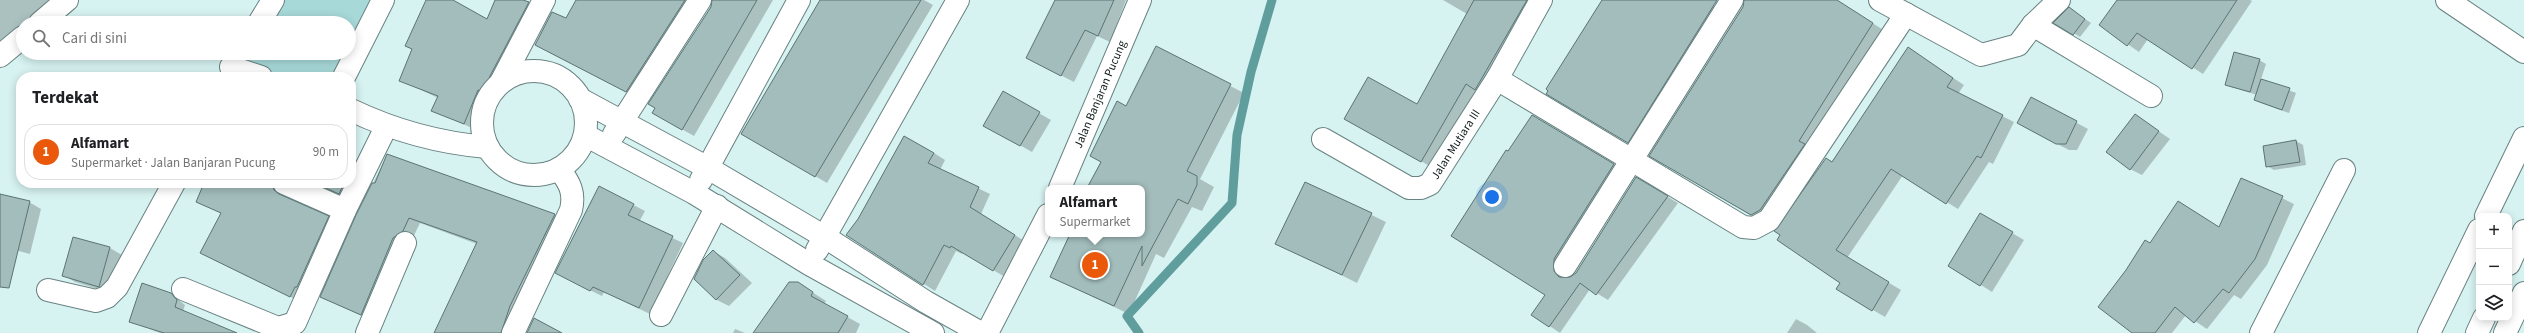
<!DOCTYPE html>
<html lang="id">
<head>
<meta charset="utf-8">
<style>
	:root { --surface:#fff; --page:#f6f6f6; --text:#202124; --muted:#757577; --line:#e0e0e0; --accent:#ea580c }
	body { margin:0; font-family:"Source Sans 3",sans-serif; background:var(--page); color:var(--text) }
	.controls { position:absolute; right:12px; bottom:12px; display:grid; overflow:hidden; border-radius:8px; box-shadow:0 2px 10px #0003 }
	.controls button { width:36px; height:36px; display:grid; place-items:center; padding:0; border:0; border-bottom:1px solid var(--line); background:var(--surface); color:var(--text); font:20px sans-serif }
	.you { position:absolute; left:1492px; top:197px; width:14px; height:14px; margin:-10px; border:3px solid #fff; border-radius:50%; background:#1a73e8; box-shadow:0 0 0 6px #1a73e833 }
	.badge { display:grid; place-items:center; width:26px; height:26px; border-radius:50%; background:var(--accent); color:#fff; font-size:13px; font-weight:700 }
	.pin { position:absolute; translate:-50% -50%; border:2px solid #fff; box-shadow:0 1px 4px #0006 }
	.popup { position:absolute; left:1045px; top:185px; width:100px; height:52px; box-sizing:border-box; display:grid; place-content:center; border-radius:8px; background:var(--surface); filter:drop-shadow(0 1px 3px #0005); font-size:13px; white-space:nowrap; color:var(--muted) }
	.popup b { font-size:15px; color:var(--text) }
	.popup::after { content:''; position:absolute; left:50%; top:100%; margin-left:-8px; border:8px solid transparent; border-top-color:var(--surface) }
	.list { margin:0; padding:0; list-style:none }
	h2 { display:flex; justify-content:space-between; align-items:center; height:52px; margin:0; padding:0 16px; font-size:17px }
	h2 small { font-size:13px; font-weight:400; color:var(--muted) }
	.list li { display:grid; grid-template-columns:26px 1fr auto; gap:12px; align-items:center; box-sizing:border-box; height:56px; margin:0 8px 8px; padding:0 8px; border:1px solid var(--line); border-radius:16px }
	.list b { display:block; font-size:15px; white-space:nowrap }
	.list p { margin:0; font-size:13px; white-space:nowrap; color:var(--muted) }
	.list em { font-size:13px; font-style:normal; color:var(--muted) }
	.icon { flex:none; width:22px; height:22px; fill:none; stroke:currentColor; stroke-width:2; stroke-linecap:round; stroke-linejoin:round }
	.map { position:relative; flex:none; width:2524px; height:333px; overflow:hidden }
	.search { position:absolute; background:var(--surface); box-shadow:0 2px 10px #0003; left:16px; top:16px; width:340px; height:44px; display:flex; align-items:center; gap:10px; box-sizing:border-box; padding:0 14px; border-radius:22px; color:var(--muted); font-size:15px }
	.panel { position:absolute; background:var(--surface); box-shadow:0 2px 10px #0003; left:16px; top:72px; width:340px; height:116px; border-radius:16px }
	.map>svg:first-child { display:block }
	.green { fill:#a7d9d8 }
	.shadow { fill:#0003 }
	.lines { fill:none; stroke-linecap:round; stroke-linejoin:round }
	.stream { stroke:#609e9d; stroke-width:9 }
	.building { fill:#a2bdbc; stroke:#5b7473 }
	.minor-casing { stroke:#698282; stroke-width:24 }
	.tertiary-casing { stroke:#698282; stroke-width:24 }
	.minor { stroke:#fff; stroke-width:22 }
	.tertiary { stroke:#fff; stroke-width:22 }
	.labels { text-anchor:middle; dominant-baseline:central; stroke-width:3; stroke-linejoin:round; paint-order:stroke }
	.street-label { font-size:12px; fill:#0f1919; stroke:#fff }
</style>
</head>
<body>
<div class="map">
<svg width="2524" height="333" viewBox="0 0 2524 333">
	<rect width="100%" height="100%" fill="#d6f2f1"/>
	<!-- green -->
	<path class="green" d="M273,0H383L344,77H261L231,67L239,53H349V23H259Z"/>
	<!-- shadow -->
	<g class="shadow">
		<path d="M0,0H49L51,3L0,44Z"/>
		<path d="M427,0H451L488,21L496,0H520L540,10L501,83L497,99L490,96L476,130L433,110L438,98L400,80L413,49L407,46Z"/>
		<path d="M577,0H701L638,98L548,51Z"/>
		<path d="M712,0H773L694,136L653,113L712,7Z"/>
		<path d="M821,0H924L933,5L827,183L742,133Z"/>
		<path d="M1055,0H1126L1110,42L1097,36L1074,82L1027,58Z"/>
		<path d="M1443,0H1542L1433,168L1346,118L1417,105L1467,14Z"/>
		<path d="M1605,0H1708L1706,2L1725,13L1640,149L1628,142Z"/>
		<path d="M1748,0H1836L1885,31L1760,221L1650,155Z"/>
		<path d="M2119,0H2250L2252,1L2203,74L2148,39L2139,52L2100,25Z"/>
		<path d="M2069,8L2091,23L2080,37L2055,22Z"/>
		<path d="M1156,48L1244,93L1200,179L1214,187L1202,211L1192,207L1164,258L1156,254L1129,314L1051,277L1071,234H1142V188H1088Z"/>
		<path d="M1909,49L1964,85L1958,94L2014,122L1993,164L1989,162L1958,209L1903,175L1847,258L1901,290L1885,317L1837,289L1841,283L1778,240Z"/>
		<path d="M2259,60L2266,64L2261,79L2296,93L2289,113L2261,103L2255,100L2257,95L2226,85Z"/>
		<path d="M1003,93L1051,120L1032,152L984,125Z"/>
		<path d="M2031,98L2088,129L2077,150H2069L2030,130Z"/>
		<path d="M2135,115L2170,139L2142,175L2130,169Z"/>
		<path d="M1533,116L1624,171L1565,266L1564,278H1571L1576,273L1636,178L1678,203L1608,300L1590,289L1560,333L1533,315L1546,295L1508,153Z"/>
		<path d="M2296,141L2303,145L2306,165L2274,170L2267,166Z"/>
		<path d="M934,153L945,160L940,170L990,194L981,214L1026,242L1005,277L963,252L962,254L956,251L935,291L847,235Z"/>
		<path d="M387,155L555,215L566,222L514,333H435L477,244L420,223L373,321L321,297L357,216Z"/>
		<path d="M351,157L365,164L348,198L314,183H351Z"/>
		<path d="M2242,179L2294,204L2267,265L2241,299L2234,295L2207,329L2186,315L2172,333H2133L2151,244L2220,228Z"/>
		<path d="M205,183H281L280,190L286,199L336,222L299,301L210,258L222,213L197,202Z"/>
		<path d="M1306,183L1386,222L1357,283L1277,243Z"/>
		<path d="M599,187L645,211L639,222L683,243L650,314L604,292L602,296L567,279Z"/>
		<path d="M0,202H29L41,209L30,254L0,246Z"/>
		<path d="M1980,214L2024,240L1992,292L1981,285Z"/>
		<path d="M74,238L110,248L122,255L111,293L75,282L63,275Z"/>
		<path d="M713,251L725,258L752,283L729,306L717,300L695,279Z"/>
		<path d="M798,283L826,301L824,304L860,324L856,333H755Z"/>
		<path d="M171,294L185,305L183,311L234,333H160L130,321Z"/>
		<path d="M1796,319L1807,325L1817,333H1787Z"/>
		<path d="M735,329L745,333H733Z"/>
	</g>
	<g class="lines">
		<!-- stream -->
		<path class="stream" d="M1139,333L1127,316L1232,203L1237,135L1251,72L1272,0"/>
	</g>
	<!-- building -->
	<g class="building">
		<path d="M426,0H453L487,19L495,0H523L529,2L490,76L485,93L478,90L464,124L431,111L438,96L399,81L412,49L405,46Z"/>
		<path d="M576,0H685L626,92L535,45L552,12L566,18Z"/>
		<path d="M712,0H757L682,130L652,113L655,108L648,104L711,7Z"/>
		<path d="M820,0H921L815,177L741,134Z"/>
		<path d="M1055,0H1114L1098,36L1085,30L1061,76L1026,58Z"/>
		<path d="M1474,0H1527L1475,90L1466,84L1421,162L1344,119L1368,77L1417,104Z"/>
		<path d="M1602,0H1717L1628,143L1546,94L1548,91L1546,89Z"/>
		<path d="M1744,0H1837L1873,23L1799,141L1805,144L1760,210L1751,215L1649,156L1743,7Z"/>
		<path d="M2117,0H2237L2192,69L2137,33L2127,46L2099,25Z"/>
		<path d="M2069,7L2085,19L2073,35L2053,23Z"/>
		<path d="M1156,46L1231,84L1187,171L1197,176V185L1188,204L1178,199L1142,266V246L1114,306L1050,277L1070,234H1142V188H1087L1101,162L1090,156L1117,101L1126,106Z"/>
		<path d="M1908,47L1953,78L1947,87L2003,115L1981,158L1977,156L1946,204L1891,169L1836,250L1889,282L1872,311L1836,289L1840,283L1777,240L1780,235L1774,231L1826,158L1832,162Z"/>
		<path d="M2234,52L2260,59L2250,92L2225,85Z"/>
		<path d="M2261,79L2290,88L2282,110L2254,100Z"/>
		<path d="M1003,91L1040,112L1020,146L983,126Z"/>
		<path d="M2031,97L2077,121L2066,144H2056L2017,123Z"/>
		<path d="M2135,114L2159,131L2130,170L2106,152Z"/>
		<path d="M1532,115L1614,164L1554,259V271L1559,277H1570L1576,273L1636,177L1668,196L1596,295L1580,283L1549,327L1531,315L1545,295L1451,236L1506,150L1508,151Z"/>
		<path d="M904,136L934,153L928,163L979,187L970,207L1015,235L993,271L951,246L950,248L944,245L923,285L846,235L858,219Z"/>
		<path d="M2296,140L2300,162L2266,167L2263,146Z"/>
		<path d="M387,154L555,214L510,306L501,333H434L477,242L409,218L403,231L393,238L361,315L320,297L356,215L372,183H375Z"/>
		<path d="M2241,178L2283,196L2255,259L2229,293L2223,289L2194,323L2175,307L2155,333H2132L2098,307L2126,270L2145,240L2150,243L2178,201L2219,227Z"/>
		<path d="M1305,182L1372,213L1342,275L1275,244Z"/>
		<path d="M204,183H272L274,190L279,194L329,216L297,287H295L290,297L200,253L221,213L196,202Z"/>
		<path d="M315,183H344L339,194Z"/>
		<path d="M599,186L634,204L628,215L673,236L639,308L593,287L590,291L555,273Z"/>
		<path d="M0,194L30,201L9,288L0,287Z"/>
		<path d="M1980,213L2013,232L1980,286L1948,266Z"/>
		<path d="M73,237L110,247L99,287L62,276Z"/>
		<path d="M713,250L740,275L716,300L694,279L703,260Z"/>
		<path d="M789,282H798L813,292L811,296L848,316L838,333H753Z"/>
		<path d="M142,283L171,293L177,300L175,307L237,333H164L129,322Z"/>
		<path d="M534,318L562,333H527Z"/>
	</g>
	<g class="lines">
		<!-- minor casing -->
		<g class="minor-casing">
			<g id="minor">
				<path d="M1880,0L1981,55L2018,45L2033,25L2059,0"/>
				<path d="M2447,0L2524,52"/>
				<path d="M40,23L67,0"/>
				<path d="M259,23L273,0"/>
				<path d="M2033,25L2151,96"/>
				<path d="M0,56L23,37"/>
				<path d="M231,67L261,77"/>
				<circle cx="534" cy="123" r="52"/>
				<path d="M344,77L383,0"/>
				<path d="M1497,79L1743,227L1754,228L1769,220L1906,14"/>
				<path d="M501,82L544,0"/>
				<path d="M580,99L708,168L825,237L926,302L981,333"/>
				<path d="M351,110C395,131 439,143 487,147"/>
				<path d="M614,134L700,0"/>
				<path d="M585,135L694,193L809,264L933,333"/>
				<path id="s1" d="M1323,139L1409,188H1421L1430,184L1497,79L1541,0"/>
				<path d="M701,180L799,0"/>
				<path d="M284,183L345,210"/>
				<path d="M2486,216L2524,138"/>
				<path d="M817,250L958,0"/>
				<path d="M2509,264L2524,231"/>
				<path d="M1565,266L1732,0"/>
				<path d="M183,289L278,328L295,323L345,210L386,127"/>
				<path d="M48,290L96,301L107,297L117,287L174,183"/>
				<path d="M661,315L717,206"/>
				<path d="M367,333L405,243"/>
				<path d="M513,333L571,210C575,193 570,183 559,169"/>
				<path d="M2261,333L2344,170"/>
				<path d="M2429,333L2479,230"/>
				<path d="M2477,333L2484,318"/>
				<path d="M2505,333L2524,293"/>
			</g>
		</g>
		<!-- tertiary casing -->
		<g class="tertiary-casing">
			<g id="tertiary">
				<path id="s2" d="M1060,188L1140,0"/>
				<path d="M987,333L1048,215"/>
			</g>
		</g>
		<!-- minor -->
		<use href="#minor" class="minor"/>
		<!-- tertiary -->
		<use href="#tertiary" class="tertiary"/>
	</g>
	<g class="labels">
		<!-- street labels -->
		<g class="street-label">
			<text stroke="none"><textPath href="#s2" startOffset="102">Jalan Banjaran Pucung</textPath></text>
			<text stroke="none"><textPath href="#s1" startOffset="168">Jalan Mutiara III</textPath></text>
		</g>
	</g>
</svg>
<div class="controls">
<button>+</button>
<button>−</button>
<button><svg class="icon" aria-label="layers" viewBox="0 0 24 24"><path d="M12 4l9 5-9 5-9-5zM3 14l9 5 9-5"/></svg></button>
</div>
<div class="you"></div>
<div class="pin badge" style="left:1095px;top:265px">1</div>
<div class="popup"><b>Alfamart</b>Supermarket</div>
<div class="search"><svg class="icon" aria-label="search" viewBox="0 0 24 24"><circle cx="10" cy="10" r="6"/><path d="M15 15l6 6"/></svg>Cari di sini</div>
<section class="panel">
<h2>Terdekat<small></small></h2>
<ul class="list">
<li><span class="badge">1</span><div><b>Alfamart</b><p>Supermarket · Jalan Banjaran Pucung</p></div><em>90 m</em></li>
</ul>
</section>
</div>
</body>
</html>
